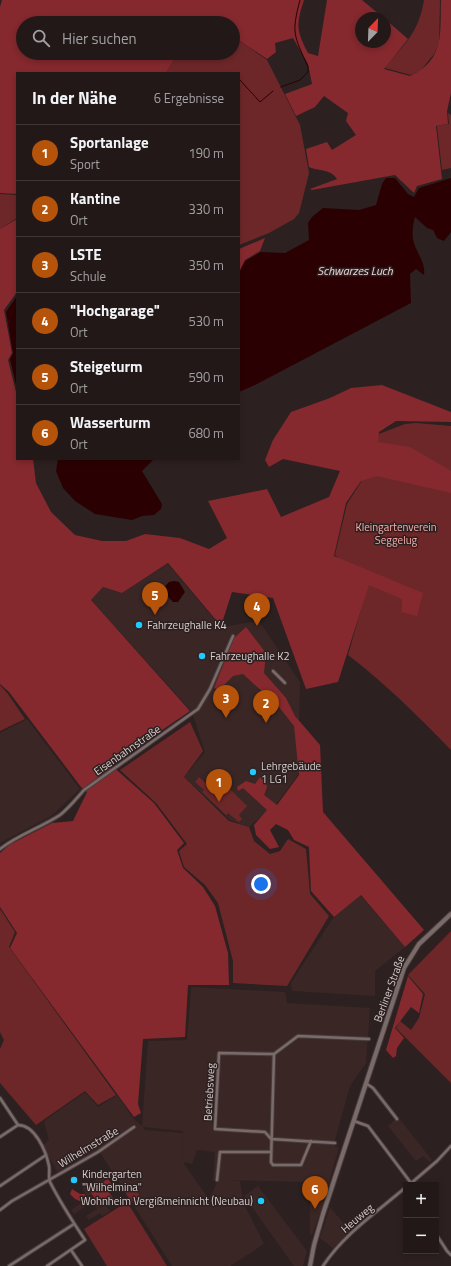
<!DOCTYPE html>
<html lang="de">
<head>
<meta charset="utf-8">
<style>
	:root { --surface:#221818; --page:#2a2121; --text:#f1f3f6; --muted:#a2a0a2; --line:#3f3737; --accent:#b45309 }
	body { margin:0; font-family:"Titillium Web",sans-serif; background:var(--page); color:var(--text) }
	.controls { position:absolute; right:12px; bottom:12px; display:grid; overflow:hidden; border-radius:0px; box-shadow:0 2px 6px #0003 }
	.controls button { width:36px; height:36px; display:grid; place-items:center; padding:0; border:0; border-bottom:1px solid var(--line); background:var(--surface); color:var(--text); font:20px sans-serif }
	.compass { position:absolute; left:355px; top:12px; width:36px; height:36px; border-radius:50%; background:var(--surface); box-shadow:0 2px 6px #0003; rotate:23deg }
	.you { position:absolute; left:261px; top:884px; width:14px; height:14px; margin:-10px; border:3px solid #fff; border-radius:50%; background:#1a73e8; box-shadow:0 0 0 6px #1a73e833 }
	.badge { display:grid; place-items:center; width:26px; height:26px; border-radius:50%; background:var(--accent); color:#fff; font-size:13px; font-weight:700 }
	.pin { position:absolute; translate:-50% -33px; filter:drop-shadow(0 1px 2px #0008) }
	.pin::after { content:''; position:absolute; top:21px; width:14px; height:12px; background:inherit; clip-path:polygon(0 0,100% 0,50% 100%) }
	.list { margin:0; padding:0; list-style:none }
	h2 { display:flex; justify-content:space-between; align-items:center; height:52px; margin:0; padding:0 16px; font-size:17px }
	h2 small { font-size:13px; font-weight:400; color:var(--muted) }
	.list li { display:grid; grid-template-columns:26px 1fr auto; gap:12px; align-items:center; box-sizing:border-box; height:56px; padding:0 16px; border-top:1px solid var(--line) }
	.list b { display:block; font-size:15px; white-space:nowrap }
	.list p { margin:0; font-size:13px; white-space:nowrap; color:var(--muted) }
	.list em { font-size:13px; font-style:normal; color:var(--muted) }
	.icon { flex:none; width:22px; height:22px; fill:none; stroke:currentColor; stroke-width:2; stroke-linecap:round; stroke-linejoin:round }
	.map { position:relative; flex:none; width:451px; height:1266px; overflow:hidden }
	.search { position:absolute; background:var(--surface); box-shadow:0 2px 6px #0003; left:16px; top:16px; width:224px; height:44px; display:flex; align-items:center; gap:10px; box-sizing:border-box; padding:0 14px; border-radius:22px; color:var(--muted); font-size:15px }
	.panel { position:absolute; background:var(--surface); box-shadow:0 2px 6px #0003; left:16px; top:72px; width:224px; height:388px; border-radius:0px }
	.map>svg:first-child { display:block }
	.built { fill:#3a2625; fill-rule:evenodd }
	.green { fill:#6e2729 }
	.forest { fill:#85292e }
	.water { fill:#2b0003 }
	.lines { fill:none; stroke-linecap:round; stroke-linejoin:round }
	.stream { stroke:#2b0003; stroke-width:1 }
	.minor-casing { stroke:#483d3c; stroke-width:4.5 }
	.secondary-casing { stroke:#483d3c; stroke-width:6 }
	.minor { stroke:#7a6b6a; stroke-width:2.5 }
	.secondary { stroke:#7a6b6a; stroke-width:4 }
	.poi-dot { fill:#21c9fd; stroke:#2d2020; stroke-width:1.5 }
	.labels { text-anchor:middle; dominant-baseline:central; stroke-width:3; stroke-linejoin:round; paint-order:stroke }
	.park-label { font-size:11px; fill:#feaeac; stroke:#2d2020 }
	.poi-label { font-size:11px; fill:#d8cfce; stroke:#2d2020; text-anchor:start }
	.street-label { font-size:11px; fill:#d8cfce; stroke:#2d2020 }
	.water-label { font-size:12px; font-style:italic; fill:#f1d5d4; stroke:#2d2020 }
</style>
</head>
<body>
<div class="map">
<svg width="451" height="1266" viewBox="0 0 451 1266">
	<rect width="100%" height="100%" fill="#2d2020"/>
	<!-- built -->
	<g class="built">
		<path d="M168,564L221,627L259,621L300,682L298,775L277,803L249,827L230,820L184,777L205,752L192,712L91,600L103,587L122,593Z"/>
		<path d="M27,719L80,789L51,816L0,843V733Z"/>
		<path d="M360,895L405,947L375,971V996L292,991L291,983L333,918Z"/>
		<path d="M191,987L285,992L287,1003L370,1008L366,1063L350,1086L335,1140V1146L339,1147L328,1186L305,1182L229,1180L240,1181L243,1202L264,1244L230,1266H172L98,1149L57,1172L43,1145L49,1140L44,1121L85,1092L98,1107L117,1095L134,1119L142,1126L148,1041L187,1040ZM143,1127L183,1131L184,1162L192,1164L197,1150L215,1152L213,1180H218L209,1199L184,1164L183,1133L145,1130Z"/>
		<path d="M398,1117L432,1160L430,1162L423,1156L416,1161L388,1126Z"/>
		<path d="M105,1174L107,1178L89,1190L98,1208L105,1204L110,1211L102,1216L100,1213L89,1220L86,1216L97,1209L92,1202L74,1214L71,1210L88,1198L82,1188Z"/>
		<path d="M258,1186L307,1251L303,1266H294L244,1196Z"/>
		<path d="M310,1198L324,1202L312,1235L310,1234Z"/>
		<path d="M330,1207L350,1231L333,1248L320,1238Z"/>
	</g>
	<!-- green -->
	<g class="green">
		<path d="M424,0H440L439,44L434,54L421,70L411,75L385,68C405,42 418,35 424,0Z"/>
		<path d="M237,39L267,60L300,125L309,173L299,213L294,219L269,233L239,245V73H166L178,53H233V45Z"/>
		<path d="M448,113L451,115V168L442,170L437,126L449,124Z"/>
		<path d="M0,194L17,195V218L0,229Z"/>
		<path d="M416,423L451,426V750C418,716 385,683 348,655L368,585L335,555L347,504L361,482L363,440L405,424Z"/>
		<path d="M0,685L8,694L25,719L0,731Z"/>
		<path d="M190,722L203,751L184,777L229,821L249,827L254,841L270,854L280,851L288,839L306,849L310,894L329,916L287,986L233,983V961L218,903L205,885L184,867L179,851L187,844L156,803L120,770Z"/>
		<path d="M199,777L215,792L224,783L247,806L239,815L242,819L239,822L228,813L226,815L202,792L204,790L195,782Z"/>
		<path d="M0,909L15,932L9,947L116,1095L98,1105L85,1091L36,1125L0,1083V1049L4,1040L0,1032Z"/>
		<path d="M451,931V1083L396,1028L400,1021L411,1030L419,1018L425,994L408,975Z"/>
		<path d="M133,1186L140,1196L131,1202L125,1192Z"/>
		<path d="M127,1202L167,1266H107L84,1229Z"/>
	</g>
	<!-- forest -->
	<g class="forest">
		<path d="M2,0H304C296,25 296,30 308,53L318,56L327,0H362L384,18H361V42H385V19L408,39L384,69L410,76C445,60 440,33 441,0H451V93L447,111L448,124L436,126L442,179L417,186L414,193L395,175L312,190L310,189L337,179C331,169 318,171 309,167L306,149L327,142L332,150L356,135L346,121L348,113L324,96L315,107L296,116L285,94L312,84L308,64L293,38L275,43L276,52L267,59L237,39L233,45V23H23V53H178L166,73H17V194L0,193V7Z"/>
		<path d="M17,219V292L4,310L12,353L8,360L17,396V459H33L36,483L51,512L75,535L102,541H126L145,534L180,538L209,549L227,538L208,501L267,489L281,517L329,497L340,471L283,459L269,467L265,460L273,440L291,412L330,398L351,388L382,385L451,412V422L396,421L379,432L378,442L410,447L451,471V493L377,476L361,481L346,503L334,556L423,593L417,616L402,612V599L369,585L338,682L306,689L273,598L232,592L221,626L168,563L122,593L103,587L91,600L190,711L111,765L154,803L184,843L177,850L183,868L203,887L215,906L228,953L229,985H188L185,1037L143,1039L138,1104L141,1113L134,1117L10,948L17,933L0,907V853L9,845L52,823L73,821L87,792L81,787L9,692L0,684V229Z"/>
		<path d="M265,238L260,251L245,260L239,272V249Z"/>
		<path d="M246,627L266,653L264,673L286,698L295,716L320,745L323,812L424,930L405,947L361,895L334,917L311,891L309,847L294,840L288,830L276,824L270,830L279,847L270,849L256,835L254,825L267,810L243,788L238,791L237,787L246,781L255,784L260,777L265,779L267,787L264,795L277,805L299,775L294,726L279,707L243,674L233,676L219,690L214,688L234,638Z"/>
		<path d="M408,976L423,994L419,1013L411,1007L395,1028L404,1038L397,1048L396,1056L393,1058L386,1050Z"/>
		<path d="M108,1179L113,1186L107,1190L113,1198L110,1201L112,1205L108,1206L105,1203L98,1207L95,1202L96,1200L89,1190Z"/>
		<path d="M72,1189L80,1194H85L86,1199L82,1202L75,1199L70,1194Z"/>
	</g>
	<!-- water -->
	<g class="water">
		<path d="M386,178H395L408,194L414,197L419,188L451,178V232L444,241L437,238L433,230L427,228L415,217C413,225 412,231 413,239C415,252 426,261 424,275L416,269L410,274L411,303L255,385L239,392V273L245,261L261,252L285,253L309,240L308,223L312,217L323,208L359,210L376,205L382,184Z"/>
		<path d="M17,296V389L10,359L13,353L6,312Z"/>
		<path d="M58,459H154L142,471L162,504L161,509L154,515L142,516L132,520L95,514L75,501L63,488L56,471Z"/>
		<path d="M174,581L179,582L185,592L178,602H173L162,590L169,582Z"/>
	</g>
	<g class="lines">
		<!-- stream -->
		<g class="stream">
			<path d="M239,79L260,102L273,91"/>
			<path d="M281,87L300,80L308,72V67C294,35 291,34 300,0"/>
		</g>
		<!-- minor casing -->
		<g class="minor-casing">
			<g id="minor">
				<path d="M273,671L285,683"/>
				<path d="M0,849C18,835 40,828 60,815C69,808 76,799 84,790L198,709L210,689L233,636"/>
				<path d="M274,1054L298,1036L369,1039"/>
				<path d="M367,1084L373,1088L397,1119"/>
				<path d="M0,1098L18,1125"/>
				<path d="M354,1121L368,1126L411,1183"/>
				<path d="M18,1125C35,1125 46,1151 49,1166C50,1171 48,1177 50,1182C60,1202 73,1222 85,1240L47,1266"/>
				<path d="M0,1137L18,1125"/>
				<path d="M311,1141L301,1165H273L271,1162L274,1054L219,1053L215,1129L265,1132L271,1139L335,1143"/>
				<path d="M217,1180L220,1152H271"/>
				<path d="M409,1185L437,1161L451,1146"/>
				<path d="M0,1186L46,1155"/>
				<path d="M0,1210L12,1201L98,1152L134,1127"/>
				<path d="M436,1234L447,1251L451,1255"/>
				<path d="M71,1250L82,1266"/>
				<path d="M9,1266L74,1224"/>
				<path d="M323,1266C344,1234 377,1212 406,1187"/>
			</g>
		</g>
		<!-- secondary casing -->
		<g class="secondary-casing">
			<path id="secondary" d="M310,1266L314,1245L323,1214L404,968L419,944L451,914"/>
		</g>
		<!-- minor -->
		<use href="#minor" class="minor"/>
		<!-- secondary -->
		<use href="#secondary" class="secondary"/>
	</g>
	<!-- markers -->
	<g class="poi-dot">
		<circle cx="139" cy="625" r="4"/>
		<circle cx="202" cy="656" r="4"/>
		<circle cx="253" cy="772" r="4"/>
		<circle cx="74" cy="1180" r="4"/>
		<circle cx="261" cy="1201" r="4"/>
	</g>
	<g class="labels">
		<!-- park labels -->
		<g class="park-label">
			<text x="396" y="527">Kleingartenverein<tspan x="396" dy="13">Seggelug</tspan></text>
		</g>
		<!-- poi labels -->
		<g class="poi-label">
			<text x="147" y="625">Fahrzeughalle K4</text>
			<text x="210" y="656">Fahrzeughalle K2</text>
			<text x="261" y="766">Lehrgebäude<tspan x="261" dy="13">1 LG1</tspan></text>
			<text x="82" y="1174">Kindergarten<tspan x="82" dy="13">"Wilhelmina"</tspan></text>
			<text x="253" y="1201" text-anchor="end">Wohnheim Vergißmeinnicht (Neubau)</text>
		</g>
		<!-- street labels -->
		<g class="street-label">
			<text transform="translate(127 750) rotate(-35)">Eisenbahnstraße</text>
			<text transform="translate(389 989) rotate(-70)">Berliner Straße</text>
			<text transform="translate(209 1092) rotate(-87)">Betriebsweg</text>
			<text transform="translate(88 1147) rotate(-31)">Wilhelmstraße</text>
			<text transform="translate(357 1218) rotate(-40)">Heuweg</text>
		</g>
		<!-- water labels -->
		<g class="water-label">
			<text x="355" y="270">Schwarzes Luch</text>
		</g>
	</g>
</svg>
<div class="controls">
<button>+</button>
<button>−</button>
</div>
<svg class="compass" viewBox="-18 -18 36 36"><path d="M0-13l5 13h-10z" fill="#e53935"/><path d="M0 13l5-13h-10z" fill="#a2a0a2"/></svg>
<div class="you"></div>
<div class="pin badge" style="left:219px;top:802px">1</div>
<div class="pin badge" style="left:266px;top:723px">2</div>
<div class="pin badge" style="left:226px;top:718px">3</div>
<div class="pin badge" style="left:257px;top:626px">4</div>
<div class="pin badge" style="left:155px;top:615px">5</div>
<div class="pin badge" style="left:315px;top:1209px">6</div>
<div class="search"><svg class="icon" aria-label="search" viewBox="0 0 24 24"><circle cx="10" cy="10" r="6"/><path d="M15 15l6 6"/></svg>Hier suchen</div>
<section class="panel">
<h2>In der Nähe<small>6 Ergebnisse</small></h2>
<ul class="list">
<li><span class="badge">1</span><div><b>Sportanlage</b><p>Sport</p></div><em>190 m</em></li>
<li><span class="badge">2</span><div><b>Kantine</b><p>Ort</p></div><em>330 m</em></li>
<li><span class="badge">3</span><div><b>LSTE</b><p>Schule</p></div><em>350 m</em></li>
<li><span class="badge">4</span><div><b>&quot;Hochgarage&quot;</b><p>Ort</p></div><em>530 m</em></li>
<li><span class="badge">5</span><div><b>Steigeturm</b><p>Ort</p></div><em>590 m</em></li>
<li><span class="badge">6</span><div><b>Wasserturm</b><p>Ort</p></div><em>680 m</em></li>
</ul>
</section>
</div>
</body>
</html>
